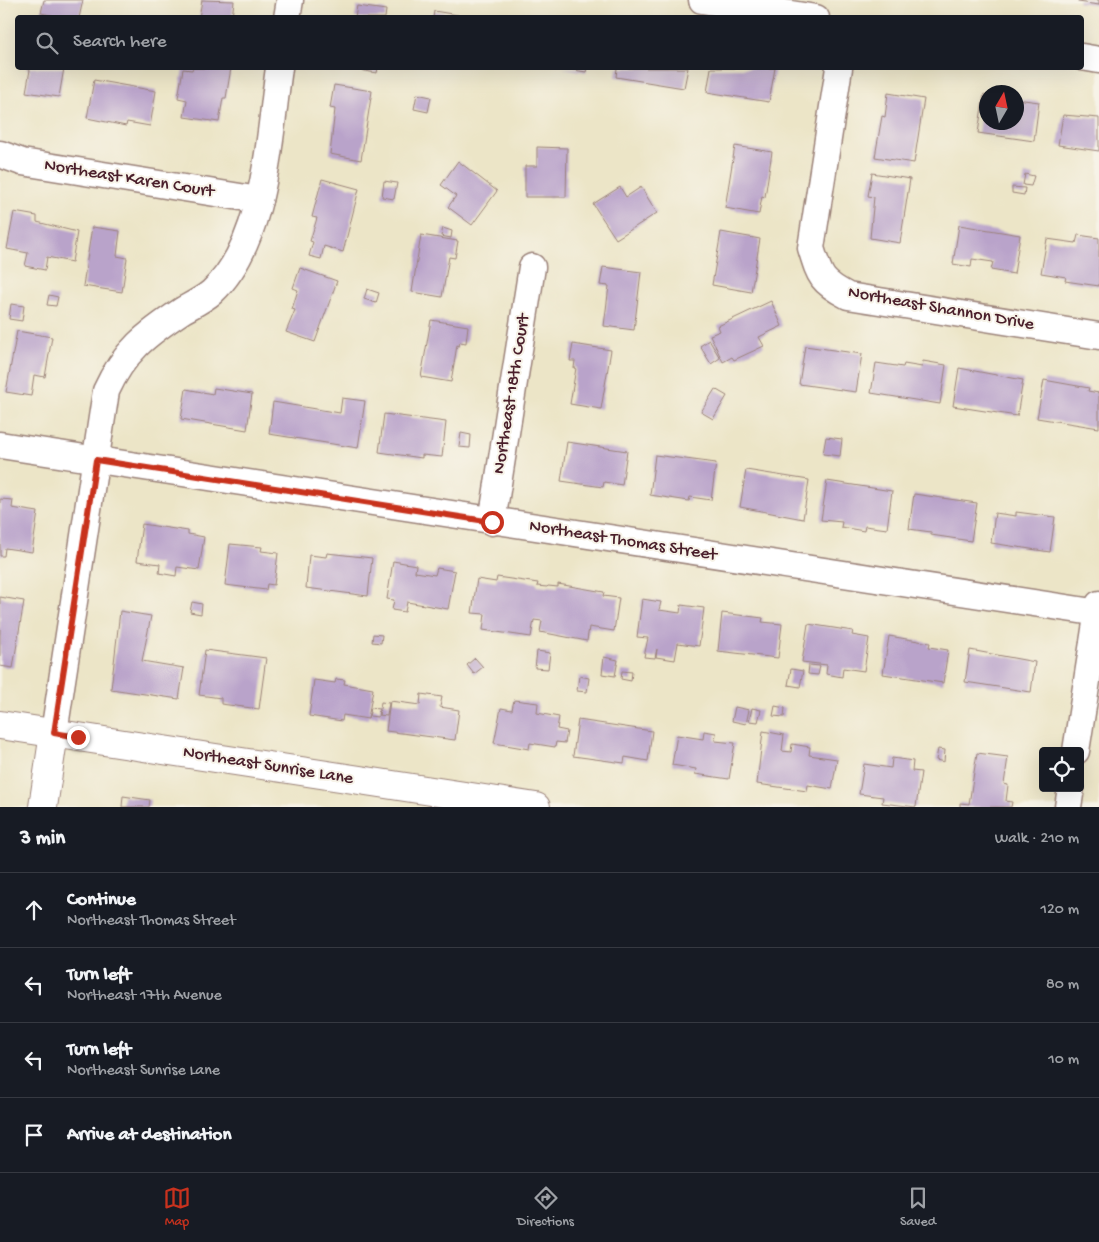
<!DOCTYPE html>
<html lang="en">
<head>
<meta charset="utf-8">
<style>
	:root { --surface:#171b24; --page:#242831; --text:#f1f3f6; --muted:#9ea1a6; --line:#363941; --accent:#c8321e }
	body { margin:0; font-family:"Gochi Hand",sans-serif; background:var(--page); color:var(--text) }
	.controls { position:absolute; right:15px; bottom:15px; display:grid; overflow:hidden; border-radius:5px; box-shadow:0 5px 20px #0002 }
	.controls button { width:45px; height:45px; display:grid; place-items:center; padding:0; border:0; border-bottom:1px solid var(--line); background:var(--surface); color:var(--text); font:25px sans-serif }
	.compass { position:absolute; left:979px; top:85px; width:45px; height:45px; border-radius:50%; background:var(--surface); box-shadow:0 5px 20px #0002; rotate:9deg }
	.stop { position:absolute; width:15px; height:15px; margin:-11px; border:4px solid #c8321e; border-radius:50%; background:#fff }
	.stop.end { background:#c8321e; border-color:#fff; box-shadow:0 1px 5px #0008 }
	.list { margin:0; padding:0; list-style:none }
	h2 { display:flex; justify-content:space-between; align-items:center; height:65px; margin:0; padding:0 20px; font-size:21px }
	h2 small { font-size:16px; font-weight:400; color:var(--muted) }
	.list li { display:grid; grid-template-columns:32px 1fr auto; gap:15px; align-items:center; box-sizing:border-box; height:75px; padding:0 20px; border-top:1px solid var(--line) }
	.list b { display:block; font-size:19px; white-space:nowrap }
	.list p { margin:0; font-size:16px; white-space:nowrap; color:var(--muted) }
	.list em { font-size:16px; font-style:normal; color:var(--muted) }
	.icon { flex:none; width:28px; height:28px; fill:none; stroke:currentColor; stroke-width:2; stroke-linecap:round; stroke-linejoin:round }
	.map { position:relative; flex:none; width:1099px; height:807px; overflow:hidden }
	.search { position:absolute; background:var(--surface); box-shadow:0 5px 20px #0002; left:15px; right:15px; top:15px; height:55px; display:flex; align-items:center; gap:12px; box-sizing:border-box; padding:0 18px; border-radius:5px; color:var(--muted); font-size:19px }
	.sheet { height:365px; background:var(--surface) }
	nav { display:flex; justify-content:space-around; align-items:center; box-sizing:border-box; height:70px; border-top:1px solid var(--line); background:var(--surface); font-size:14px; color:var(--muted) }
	nav a { display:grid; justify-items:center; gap:2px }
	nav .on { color:var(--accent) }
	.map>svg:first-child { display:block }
	.building { fill:#b9a3ca }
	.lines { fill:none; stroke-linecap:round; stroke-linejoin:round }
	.minor-casing { stroke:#9b8279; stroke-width:29 }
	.tertiary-casing { stroke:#9b8279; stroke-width:30 }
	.minor { stroke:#fff; stroke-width:26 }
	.tertiary { stroke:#fff; stroke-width:28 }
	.route { stroke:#c8321e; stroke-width:6 }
	.labels { text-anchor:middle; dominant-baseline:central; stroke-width:4; stroke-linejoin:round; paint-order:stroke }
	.street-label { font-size:18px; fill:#4a1f2b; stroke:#f7f3e8 }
</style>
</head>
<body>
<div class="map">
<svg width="1099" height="807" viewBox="0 0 1099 807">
	<rect width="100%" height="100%" fill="#f7f3e8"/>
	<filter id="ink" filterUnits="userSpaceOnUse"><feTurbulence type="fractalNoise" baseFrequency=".02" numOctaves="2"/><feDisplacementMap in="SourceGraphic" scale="10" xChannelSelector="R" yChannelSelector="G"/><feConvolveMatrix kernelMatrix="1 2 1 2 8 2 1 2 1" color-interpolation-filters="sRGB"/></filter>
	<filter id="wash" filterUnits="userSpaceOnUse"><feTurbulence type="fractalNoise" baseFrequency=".0096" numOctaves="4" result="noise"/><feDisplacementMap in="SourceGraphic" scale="20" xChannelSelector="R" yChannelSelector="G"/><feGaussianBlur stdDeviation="1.12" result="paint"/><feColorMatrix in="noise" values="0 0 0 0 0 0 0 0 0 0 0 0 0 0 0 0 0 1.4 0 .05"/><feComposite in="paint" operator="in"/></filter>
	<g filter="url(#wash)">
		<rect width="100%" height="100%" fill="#ece5c7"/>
		<g id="blocks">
			<!-- building -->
			<g class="building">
				<path d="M44,0H83L79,18H65L41,13Z"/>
				<path d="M202,0L234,1L232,18H199Z"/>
				<path d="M1079,0H1099V5L1078,2Z"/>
				<path d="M357,6L386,10L385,18H355Z"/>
				<path d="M434,11L458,15L457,18H433Z"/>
				<path d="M25,68H64L59,97L26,92L30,70Z"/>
				<path d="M193,68H231L226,98H223L219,122L184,117L187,100L178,98L183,69L192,70Z"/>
				<path d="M347,68H378L377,73Z"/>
				<path d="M563,68H587L586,72Z"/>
				<path d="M617,68H688L684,88L616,77Z"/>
				<path d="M711,68H775L769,102L707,92Z"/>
				<path d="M94,80L156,91L150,126L127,122L126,126L87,118Z"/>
				<path d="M334,85L372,91L361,160L330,154L335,109L330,108Z"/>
				<path d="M888,93L924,99L914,163L875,157L882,116L885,117Z"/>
				<path d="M417,94L431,97L428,112L414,109Z"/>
				<path d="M984,94L986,95V122H1016V99L1039,102L1034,141L978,133Z"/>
				<path d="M1063,115L1099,118V151L1058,145Z"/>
				<path d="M735,146L772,152L765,197L762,196L759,214L725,208Z"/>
				<path d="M537,147L567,148L566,197H525V166H537Z"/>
				<path d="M458,161L497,191L472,225L448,207L456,196L441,185Z"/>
				<path d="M872,173L910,179L900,243L870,238L874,197L868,196Z"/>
				<path d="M1025,174L1034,176L1031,186L1023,185Z"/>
				<path d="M322,179L359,189L343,252L324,246L321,259L309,256L313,242L310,241L317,218L312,217Z"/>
				<path d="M384,181L397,183L394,199L382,197Z"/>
				<path d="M620,187L626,197L641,187L657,213L616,239L593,204Z"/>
				<path d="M1012,187L1025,188L1024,195L1012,193Z"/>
				<path d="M14,212L37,216V222L77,232L72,262L47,257L45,270L25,266L28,253L7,249Z"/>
				<path d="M959,225L1020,235L1014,274L991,270L993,262L972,259L971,267L953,264Z"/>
				<path d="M92,227L120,231L117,256L127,258L122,292L83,286Z"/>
				<path d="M443,228L452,231L451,238L441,236Z"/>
				<path d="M721,232L760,239L751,292L712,285Z"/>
				<path d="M421,235L458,241L455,258L449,257L442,297L412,292Z"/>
				<path d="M1078,235L1099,238V286L1065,281L1066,277L1041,273L1047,239L1076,243Z"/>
				<path d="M603,267L641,272L634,330L604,326L609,286L600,285Z"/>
				<path d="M300,268L337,281L315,342L286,332L295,310L292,309L298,290L293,288Z"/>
				<path d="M367,289L379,293L376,303L364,299Z"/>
				<path d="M49,295L58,297L56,306L47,305Z"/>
				<path d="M771,301L782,326L759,337L764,346L734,360L732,357L723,362L710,335L720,331L718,326Z"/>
				<path d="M11,304L24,306L22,321L9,319Z"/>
				<path d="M431,320L468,326L466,343L460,342L459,346L457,345L451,382L421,377Z"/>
				<path d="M17,331L52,337L45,377L34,375L31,396L6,392Z"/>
				<path d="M709,340L720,358L711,364L700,346Z"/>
				<path d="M573,344L611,350L601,409L570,404L576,368H574L575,361H570Z"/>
				<path d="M805,346L862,354L856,392L799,384Z"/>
				<path d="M923,361L946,365L940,404L871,393L876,363L903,367L904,364L922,367Z"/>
				<path d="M959,368L1023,380L1017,416L953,406Z"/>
				<path d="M1044,380L1089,388L1088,391L1099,393V428L1037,418Z"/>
				<path d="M214,388L252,394L247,430L181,419L186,389L213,394Z"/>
				<path d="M715,389L727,396L713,419L701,412Z"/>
				<path d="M342,398L365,401L358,448L269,434L273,402L340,413Z"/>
				<path d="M384,414L446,422L442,457L422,455V458L379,452Z"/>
				<path d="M461,433L471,435L470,448L459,447Z"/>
				<path d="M826,437L842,439L840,456L823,454Z"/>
				<path d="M567,442L627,451L622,485L604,482L603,487L561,481Z"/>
				<path d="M655,455L716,463L711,500L690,497L689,501L650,495Z"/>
				<path d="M746,470L809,480L803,519L740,507Z"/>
				<path d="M827,481L892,491L887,529L865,526L864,531L841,527L842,522L821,520Z"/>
				<path d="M914,494L977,503L971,541L931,535V532L909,529Z"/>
				<path d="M0,499L13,500L12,508L38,512L32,552L5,548L4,556H0Z"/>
				<path d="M1016,512L1055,517L1050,552L991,543L995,513L1016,516Z"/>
				<path d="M142,524L188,531V534L204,537L199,570L177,567L176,576L159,573L160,564L137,561Z"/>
				<path d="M230,544L262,547L261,551L278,553L274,585L267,584L266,590L225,585Z"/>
				<path d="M327,553L372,558L368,596L306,588L309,555L326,557Z"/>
				<path d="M393,561L416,565L415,572L435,575L437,568L455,571L448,609L407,602L405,612L392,610L394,600L387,599Z"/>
				<path d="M497,577L538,583L537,586L547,587L548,586L558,587V584L604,592L603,596L619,598L614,631L589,627L587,641L540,632L542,621L534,620L531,637L483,630L485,614L472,613L477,579L496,582Z"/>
				<path d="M0,597L24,601L13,668L0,666Z"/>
				<path d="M642,599L661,602L659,610L680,613L681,605L704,608L699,646L678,643L675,660L656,657L657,649L655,658L644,657L648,638L637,637Z"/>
				<path d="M192,602L202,604L201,614L190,612Z"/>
				<path d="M120,611L151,616L142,661L184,668L179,699L111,689Z"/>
				<path d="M722,613L763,618L762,622L782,624L778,658L718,651Z"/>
				<path d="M808,624L853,631L852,635L869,638L864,671L843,668L842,677L826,674L827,665L802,662Z"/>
				<path d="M373,634L382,635L381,643L372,642Z"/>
				<path d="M889,636L930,643L929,647L948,650L943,683L883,674Z"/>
				<path d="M205,650L266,658L259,709L221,704V698L199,695Z"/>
				<path d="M970,650L1035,662L1031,692L965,682Z"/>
				<path d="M537,651L550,653L548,669L535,668Z"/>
				<path d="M604,657L618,660L615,676L602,674Z"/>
				<path d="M475,658L483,667L474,674L467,665Z"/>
				<path d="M809,665L820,666L818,675L808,674Z"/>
				<path d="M791,669L803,671L800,687L788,685Z"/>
				<path d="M622,671L632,672L631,681L621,679Z"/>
				<path d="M579,676L589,678L587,692L577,691Z"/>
				<path d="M336,679L345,680L344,684L373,689L368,719L343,715L342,721L309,716L314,680L335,683Z"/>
				<path d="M421,694L442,697L440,707L459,710L455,740L386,731L390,701L420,705Z"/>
				<path d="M514,700L538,703L537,713L559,717L557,729L567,731L565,743L556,742L555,747L530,743L529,749L494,743L501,708L512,710Z"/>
				<path d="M381,702L389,703L387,716L379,715Z"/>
				<path d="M775,706L785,708L784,717L773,716Z"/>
				<path d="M735,707L749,710L746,724L732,721Z"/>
				<path d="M371,708L379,709L378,717L369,716Z"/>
				<path d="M752,708L761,710L758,722L749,721Z"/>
				<path d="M578,720L652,731L648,761L625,757L624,763L573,756Z"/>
				<path d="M704,731L716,733L715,741L735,743L729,779L695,774L696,769L672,765L677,735L703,739Z"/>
				<path d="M763,731L784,735L782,751L791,752L792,744L810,747L809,755L837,759L832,789L808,785L807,791L757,784Z"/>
				<path d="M938,749L945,750L944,762L936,760Z"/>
				<path d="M977,753L1008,757L1004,784L1008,785L1006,801L1012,802L1011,807H960V803L969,804Z"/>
				<path d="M892,758L913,761L912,771L921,772L916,807L882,803L883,797L859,794L864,764L891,768Z"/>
				<path d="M123,796L150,800L149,807H122Z"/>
			</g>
		</g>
	</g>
	<g filter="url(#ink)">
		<use href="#blocks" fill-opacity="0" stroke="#9b8279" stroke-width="1"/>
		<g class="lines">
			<!-- minor casing -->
			<g class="minor-casing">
				<g id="minor">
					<path d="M702,0L816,18"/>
					<path d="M287,18L290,0"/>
					<path d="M1082,57L1099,60"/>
					<path d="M839,68L811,248C820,277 821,282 848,296L1099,336"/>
					<path d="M0,154L22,162L259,200"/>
					<path d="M0,445L1099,613"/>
					<path d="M492,522L532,267"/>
					<path d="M54,733L106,391C124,351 147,334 183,310C192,305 204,299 212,292C266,242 269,137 279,68"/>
					<path d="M1076,751L1099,604"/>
					<path d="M1068,807L1071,788"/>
				</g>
			</g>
			<!-- tertiary casing -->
			<g class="tertiary-casing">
				<g id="tertiary">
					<path d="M0,725L536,807"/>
					<path d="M43,807L54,733"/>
				</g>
			</g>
			<!-- minor -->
			<use href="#minor" class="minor"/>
			<!-- tertiary -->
			<use href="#tertiary" class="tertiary"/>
		</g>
	</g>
	<g class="lines" filter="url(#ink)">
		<!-- route -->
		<path class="route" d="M78,737L54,733L96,460L492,522"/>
	</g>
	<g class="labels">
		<!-- street labels -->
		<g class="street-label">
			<text transform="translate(129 179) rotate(9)">Northeast Karen Court</text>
			<text transform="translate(941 309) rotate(10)">Northeast Shannon Drive</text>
			<text transform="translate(512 394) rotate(-81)">Northeast 18th Court</text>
			<text transform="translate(623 541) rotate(9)">Northeast Thomas Street</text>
			<text transform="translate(268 766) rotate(9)">Northeast Sunrise Lane</text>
		</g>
	</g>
</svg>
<div class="controls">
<button><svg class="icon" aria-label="locate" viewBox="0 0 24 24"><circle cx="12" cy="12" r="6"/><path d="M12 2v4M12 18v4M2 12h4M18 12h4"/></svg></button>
</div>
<svg class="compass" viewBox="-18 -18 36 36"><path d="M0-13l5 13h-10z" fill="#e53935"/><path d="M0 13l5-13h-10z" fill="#9ea1a6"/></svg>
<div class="stop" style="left:492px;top:522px"></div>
<div class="stop end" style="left:78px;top:737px"></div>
<div class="search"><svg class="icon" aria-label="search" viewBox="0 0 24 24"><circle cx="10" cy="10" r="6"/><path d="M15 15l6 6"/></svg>Search here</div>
</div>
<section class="sheet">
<h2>3 min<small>Walk · 210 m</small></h2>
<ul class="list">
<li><svg class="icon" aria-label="ahead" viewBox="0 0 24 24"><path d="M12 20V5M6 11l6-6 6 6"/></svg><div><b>Continue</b><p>Northeast Thomas Street</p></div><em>120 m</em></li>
<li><svg class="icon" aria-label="left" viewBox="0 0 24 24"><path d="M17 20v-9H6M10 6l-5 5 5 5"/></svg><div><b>Turn left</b><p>Northeast 17th Avenue</p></div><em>80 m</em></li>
<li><svg class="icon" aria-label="left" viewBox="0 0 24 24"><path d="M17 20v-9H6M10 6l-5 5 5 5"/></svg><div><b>Turn left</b><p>Northeast Sunrise Lane</p></div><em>10 m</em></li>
<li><svg class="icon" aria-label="arrive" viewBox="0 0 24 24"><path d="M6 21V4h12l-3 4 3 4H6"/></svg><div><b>Arrive at destination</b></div></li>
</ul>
</section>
<nav>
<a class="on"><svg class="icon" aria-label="map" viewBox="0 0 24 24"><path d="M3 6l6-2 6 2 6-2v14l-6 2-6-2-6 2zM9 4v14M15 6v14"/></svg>Map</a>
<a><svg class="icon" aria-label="directions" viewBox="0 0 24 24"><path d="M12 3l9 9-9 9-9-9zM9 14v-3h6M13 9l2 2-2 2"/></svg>Directions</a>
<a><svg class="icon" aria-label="saved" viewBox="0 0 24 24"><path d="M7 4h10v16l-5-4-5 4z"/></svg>Saved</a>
</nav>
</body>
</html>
